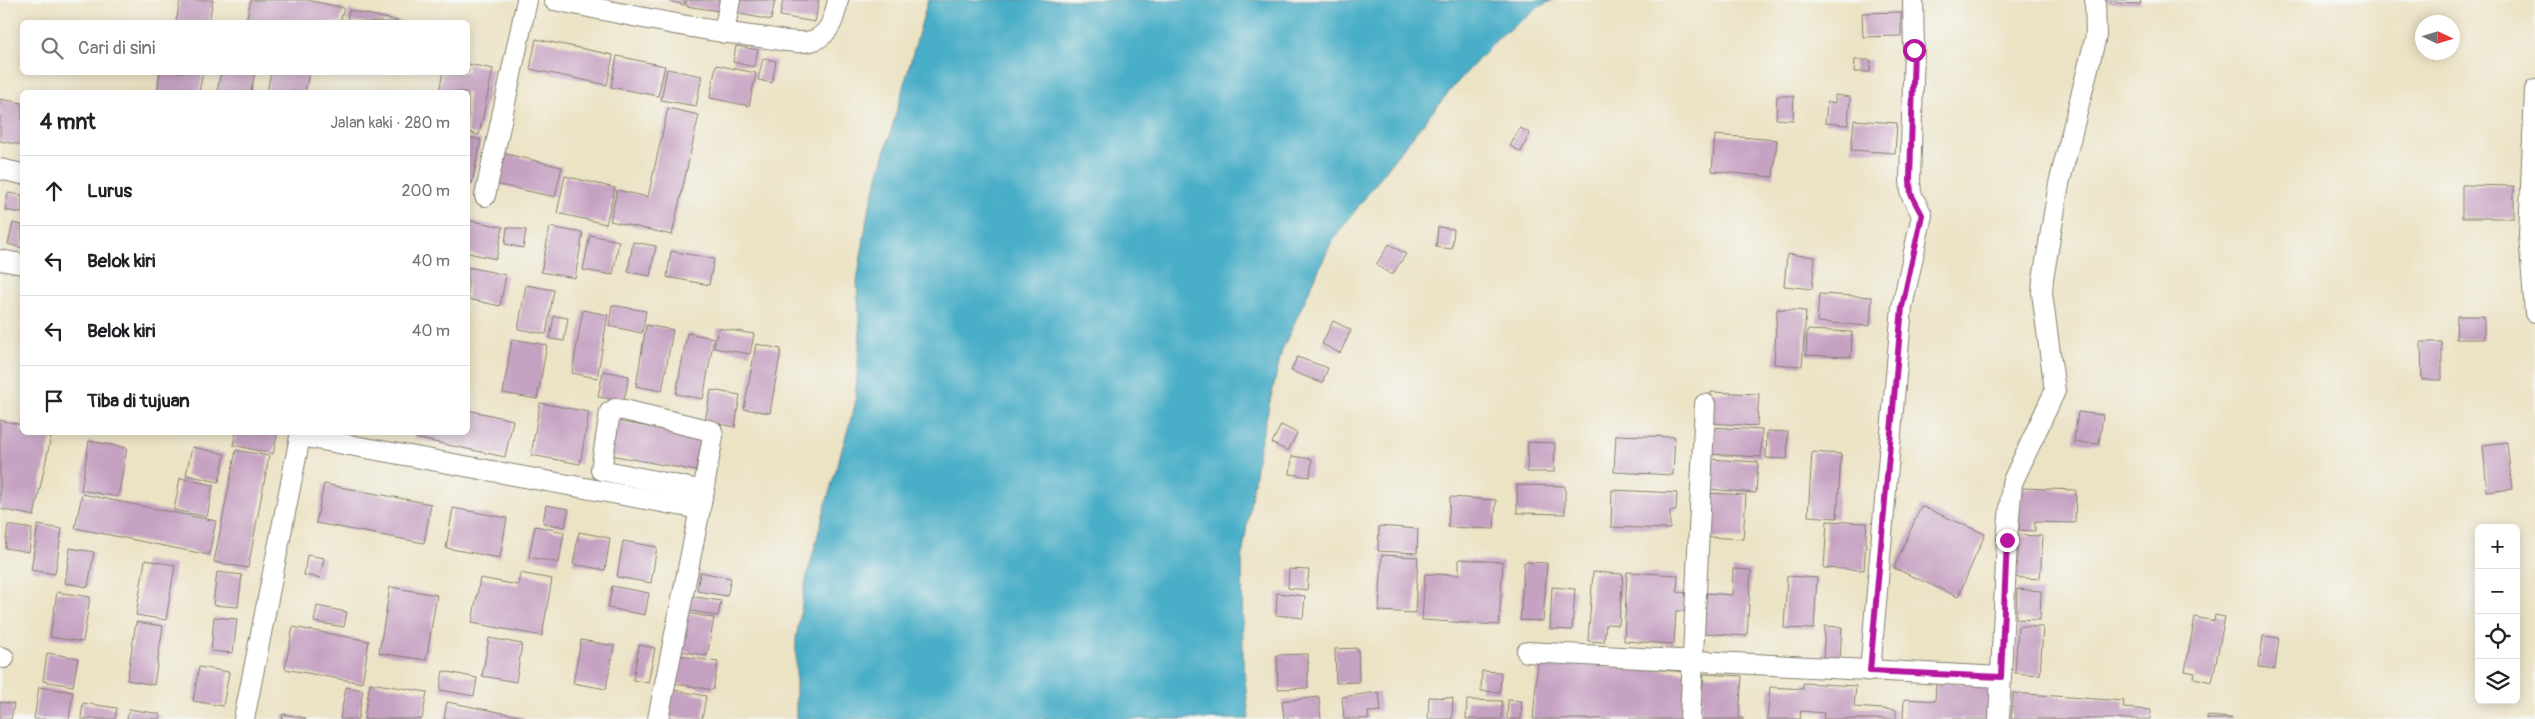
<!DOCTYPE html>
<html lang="id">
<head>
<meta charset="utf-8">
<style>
	:root { --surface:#fff; --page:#f6f6f6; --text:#202124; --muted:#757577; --line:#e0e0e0 }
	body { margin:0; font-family:Pangolin,sans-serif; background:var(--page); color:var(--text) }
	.controls { position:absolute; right:15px; bottom:15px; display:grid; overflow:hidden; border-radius:8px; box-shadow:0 2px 12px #0003 }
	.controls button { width:45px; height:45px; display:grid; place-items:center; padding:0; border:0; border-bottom:1px solid var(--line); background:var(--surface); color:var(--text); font:25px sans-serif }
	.compass { position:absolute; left:2415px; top:15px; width:45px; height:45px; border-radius:50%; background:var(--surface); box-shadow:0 2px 12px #0003; rotate:94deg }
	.stop { position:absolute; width:15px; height:15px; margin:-11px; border:4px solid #b5179e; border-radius:50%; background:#fff }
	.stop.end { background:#b5179e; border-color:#fff; box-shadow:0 1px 5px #0008 }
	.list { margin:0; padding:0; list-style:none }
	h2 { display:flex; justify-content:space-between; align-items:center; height:65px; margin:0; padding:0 20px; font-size:21px }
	h2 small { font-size:16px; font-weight:400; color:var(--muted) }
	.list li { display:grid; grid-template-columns:32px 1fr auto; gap:15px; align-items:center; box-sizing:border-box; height:70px; padding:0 20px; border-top:1px solid var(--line) }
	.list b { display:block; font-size:19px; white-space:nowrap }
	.list em { font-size:16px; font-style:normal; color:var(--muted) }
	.icon { flex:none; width:28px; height:28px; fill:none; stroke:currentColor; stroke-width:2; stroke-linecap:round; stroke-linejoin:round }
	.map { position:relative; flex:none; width:2535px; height:719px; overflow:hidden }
	.search { position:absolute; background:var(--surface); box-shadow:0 2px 12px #0003; left:20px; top:20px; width:450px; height:55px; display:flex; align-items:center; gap:12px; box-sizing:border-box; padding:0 18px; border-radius:8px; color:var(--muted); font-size:19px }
	.panel { position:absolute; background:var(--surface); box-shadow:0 2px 12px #0003; left:20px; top:90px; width:450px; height:345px; border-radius:8px }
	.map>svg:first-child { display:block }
	.water { fill:#48aec7; stroke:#326572 }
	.building { fill:#c6a2c2 }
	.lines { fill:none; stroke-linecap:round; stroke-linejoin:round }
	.minor-casing { stroke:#848070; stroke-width:22 }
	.minor { stroke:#fff; stroke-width:20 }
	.route { stroke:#b5179e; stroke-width:6 }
</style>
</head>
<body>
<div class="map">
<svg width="2535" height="719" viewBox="0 0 2535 719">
	<rect width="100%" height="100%" fill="#f6f6f2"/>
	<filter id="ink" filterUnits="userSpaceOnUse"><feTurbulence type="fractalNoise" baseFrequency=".02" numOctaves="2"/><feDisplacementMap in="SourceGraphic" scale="10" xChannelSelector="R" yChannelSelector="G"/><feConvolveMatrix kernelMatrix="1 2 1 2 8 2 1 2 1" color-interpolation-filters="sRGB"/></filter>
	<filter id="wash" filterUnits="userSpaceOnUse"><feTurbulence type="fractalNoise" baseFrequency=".0096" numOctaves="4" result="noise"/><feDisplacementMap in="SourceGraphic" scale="20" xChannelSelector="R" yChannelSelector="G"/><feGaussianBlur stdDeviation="1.12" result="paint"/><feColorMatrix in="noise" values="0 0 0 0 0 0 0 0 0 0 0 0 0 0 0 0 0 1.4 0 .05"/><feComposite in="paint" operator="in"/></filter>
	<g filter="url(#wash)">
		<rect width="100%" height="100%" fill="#ece3c5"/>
		<!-- water -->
		<path class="water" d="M928,0H1553L1541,6L1499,37L1453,87L1402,149L1332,241L1282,350L1259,449L1242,557L1243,659L1249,719H796V639L806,580L827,500L855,405L860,333L857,282L868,212Z"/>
		<g id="blocks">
			<!-- building -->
			<g class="building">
				<path d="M180,0H213L209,22H176Z"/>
				<path d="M251,0H307L344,8L340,22H254L246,21Z"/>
				<path d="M665,0H685L684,5Z"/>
				<path d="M687,0H721L719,11L686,6Z"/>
				<path d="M737,0H775L771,20L735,13Z"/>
				<path d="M783,0H819L815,22L780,16Z"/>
				<path d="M2099,0H2141L2140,4L2099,2Z"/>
				<path d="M349,10L402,22H347Z"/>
				<path d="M1901,12V36L1863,37L1862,13Z"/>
				<path d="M536,39L613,55L607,85L530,69Z"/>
				<path d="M736,46L758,50L754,67L733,62Z"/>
				<path d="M617,56L665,66L658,96L611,87Z"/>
				<path d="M763,58L776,61L772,83L758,80Z"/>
				<path d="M1855,60H1871L1870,72H1854Z"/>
				<path d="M468,64L493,69L479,135L468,132V92H439L443,72H468Z"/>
				<path d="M716,65L756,73L749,106L710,98Z"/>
				<path d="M667,69L702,76L696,106L661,100Z"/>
				<path d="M160,72H203L199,92H157Z"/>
				<path d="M221,72H255L251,92H217Z"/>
				<path d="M271,72H309L305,92H267Z"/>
				<path d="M1835,95L1850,97L1848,125L1825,123L1827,102L1835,103Z"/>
				<path d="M1777,96H1794L1793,120L1776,119Z"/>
				<path d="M0,99L22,103V145L0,141Z"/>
				<path d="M668,108L699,115L672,235L610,221L617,190L648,197Z"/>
				<path d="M1854,120L1897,123L1895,153L1851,150Z"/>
				<path d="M1520,128L1530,133L1521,152L1510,146Z"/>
				<path d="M1715,135L1777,140L1773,177L1712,171Z"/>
				<path d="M468,137L481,140L472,183L468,182Z"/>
				<path d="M502,153L562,167L555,197L495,184Z"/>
				<path d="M565,176L615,188L606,224L557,213Z"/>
				<path d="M2462,185L2514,186V218H2462Z"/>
				<path d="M8,193L22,195V213L5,210Z"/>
				<path d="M468,220L503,227L496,259L468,253Z"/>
				<path d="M13,223L22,225V248L8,244Z"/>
				<path d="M507,227L526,230L523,248L505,244Z"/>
				<path d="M550,227L583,233L575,278L541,272Z"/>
				<path d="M1438,227L1454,229L1452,249L1436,247Z"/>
				<path d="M590,235L619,241L613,275L583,270Z"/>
				<path d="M633,242L656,246L650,276L628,272Z"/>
				<path d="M1389,244L1406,254L1392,275L1376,265Z"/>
				<path d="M671,251L714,259L709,285L667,277Z"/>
				<path d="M1787,254L1815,257L1812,289L1784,286Z"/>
				<path d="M468,267L506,275L500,306L468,299Z"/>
				<path d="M526,285L554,290L546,334L518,329Z"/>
				<path d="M1819,294L1872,297L1870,326L1817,322Z"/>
				<path d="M612,305L646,311L642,333L609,326Z"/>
				<path d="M1777,309L1806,311L1802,366L1774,364Z"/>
				<path d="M583,310L608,315L597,378L572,373Z"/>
				<path d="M554,316L568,318L564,341L550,339Z"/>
				<path d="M2457,316H2484V339H2456Z"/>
				<path d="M1333,321L1351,330L1340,353L1322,344Z"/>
				<path d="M646,325L673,330L662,391L636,386Z"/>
				<path d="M718,328L754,334L750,354L714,348Z"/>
				<path d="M1807,330L1852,332L1851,357L1806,355Z"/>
				<path d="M687,333L714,338L703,399L676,394Z"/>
				<path d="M512,339L547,345L537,399L503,393Z"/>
				<path d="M2421,342H2442V380H2422Z"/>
				<path d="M756,344L781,349L770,413L744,409Z"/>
				<path d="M1297,357L1328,368L1322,383L1291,371Z"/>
				<path d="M603,371L629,376L624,401L598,397Z"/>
				<path d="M711,390L740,395L735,427L705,421Z"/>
				<path d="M1711,392L1759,394L1757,426L1709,423Z"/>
				<path d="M540,403L589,412L580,464L531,455Z"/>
				<path d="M468,410L513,420L505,457L415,438L416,432H468Z"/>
				<path d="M2078,412L2103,415L2099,444L2074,442Z"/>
				<path d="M0,420L22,425V432H52L34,516L0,509Z"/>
				<path d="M611,420L703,437L696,471L605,454Z"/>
				<path d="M1281,425L1297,433L1288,451L1272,443Z"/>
				<path d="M1710,427L1762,430L1761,457L1708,454Z"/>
				<path d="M1767,431L1788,432L1787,459L1766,458Z"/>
				<path d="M236,432H278L273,454L233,445Z"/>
				<path d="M1616,435L1675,437L1673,475L1614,472Z"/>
				<path d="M89,441L127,448L118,497L81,490Z"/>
				<path d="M1528,442L1555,443L1554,472H1527Z"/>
				<path d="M2507,442L2512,489L2487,492L2483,445Z"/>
				<path d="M192,447L225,454L219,482L186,475Z"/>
				<path d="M236,450L269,456L248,568L214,562Z"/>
				<path d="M1812,452L1841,454L1837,518L1808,516Z"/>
				<path d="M1292,456L1312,459L1310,477L1290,474Z"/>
				<path d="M1708,459L1758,462L1756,493L1706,489Z"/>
				<path d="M180,478L213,485L207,517L174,510Z"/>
				<path d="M324,484L431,504L424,543L316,523Z"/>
				<path d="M1517,485L1565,486V514L1517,513Z"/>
				<path d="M2021,488L2076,490L2075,523L2035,522V531L2019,530Z"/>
				<path d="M1612,490L1677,493L1676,511H1670V529L1611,527Z"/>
				<path d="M1708,493L1746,495L1743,539L1706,537Z"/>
				<path d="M82,494L216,521L209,555L75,528Z"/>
				<path d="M1450,497L1496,500L1494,529L1448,527Z"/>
				<path d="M546,505L569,509L565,527L543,523Z"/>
				<path d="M1921,506L1985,534L1958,597L1894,568Z"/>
				<path d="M453,508L507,518L500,558L446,548Z"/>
				<path d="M1827,521L1867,523L1864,570L1824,568Z"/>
				<path d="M8,525L32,529L29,552L5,548Z"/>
				<path d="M38,525L62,529L55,574L31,570Z"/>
				<path d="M535,526L564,532L559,563L529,557Z"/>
				<path d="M1379,526L1418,529L1417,553L1378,551Z"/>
				<path d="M579,532L610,538L605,570L573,564Z"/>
				<path d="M2014,535L2043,536L2040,579L2011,577Z"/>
				<path d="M623,541L657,547L651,583L617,577Z"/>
				<path d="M70,548L94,552L88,587L65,583Z"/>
				<path d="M307,555L324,558L320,578L304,575Z"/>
				<path d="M1382,555L1418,557L1415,613L1379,611Z"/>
				<path d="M1459,559L1503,562L1499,625L1422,620L1425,574L1459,575Z"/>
				<path d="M145,560L175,565L166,620L136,615Z"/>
				<path d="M1524,562L1547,563L1543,621L1520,620Z"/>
				<path d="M1289,569L1309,570L1307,590L1288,588Z"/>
				<path d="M1733,569L1751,570L1747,636L1703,633L1706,593L1732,595Z"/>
				<path d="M217,572L242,575L238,607L213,605Z"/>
				<path d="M700,572L731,578L727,596L697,591Z"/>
				<path d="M1593,572L1623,574L1619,625L1606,624L1604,642L1588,641Z"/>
				<path d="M1627,572L1678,575L1677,592L1687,593V611H1676L1674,644L1624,641Z"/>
				<path d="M520,573L552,579L542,636L472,623L480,578L518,585Z"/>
				<path d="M1787,576L1817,578L1814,629L1784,628Z"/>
				<path d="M612,586L649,593L645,615L608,608Z"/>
				<path d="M390,587L437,595L426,660L379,653Z"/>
				<path d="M1552,587L1575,589L1572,630L1550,629Z"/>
				<path d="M2017,589L2041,591L2040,620L2016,619Z"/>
				<path d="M57,592L90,597L83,642L50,637Z"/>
				<path d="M1277,593L1305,596L1303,618L1276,615Z"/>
				<path d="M689,596L721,601L718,616L686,610Z"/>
				<path d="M317,606L347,612L344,627L314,622Z"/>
				<path d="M682,612L714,618L707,656L676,650Z"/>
				<path d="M2215,615L2225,617L2212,682L2194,678L2195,673L2185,671L2195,617L2214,621Z"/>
				<path d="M214,617L237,619L233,653L211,651Z"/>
				<path d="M136,622L163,626L154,685L127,680Z"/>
				<path d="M1825,626L1842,627L1840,660L1823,659Z"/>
				<path d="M2018,626L2043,627L2040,675L2015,673Z"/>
				<path d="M293,627L369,641L362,683L285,669Z"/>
				<path d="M2263,636L2279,638L2275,669L2259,667Z"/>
				<path d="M489,638L522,644L516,682L482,676Z"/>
				<path d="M581,640L614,646L606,689L573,683Z"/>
				<path d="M639,645L655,648L648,683L633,680Z"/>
				<path d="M1358,648L1359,682L1336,683L1335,649Z"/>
				<path d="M47,653L78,658L73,686L43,681Z"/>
				<path d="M1308,654V688L1278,689L1277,655Z"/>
				<path d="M677,655L718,662L713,690L672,683Z"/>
				<path d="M1538,660L1687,672L1683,719H1533Z"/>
				<path d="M199,667L229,672L223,706L193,701Z"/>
				<path d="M443,671L477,678L474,696L440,690Z"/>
				<path d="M1482,671L1501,672L1500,692L1481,691Z"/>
				<path d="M1704,674L1742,676L1739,717L1744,719H1700Z"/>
				<path d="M1936,682L1992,685L1991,719H1903L1904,699L1935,701Z"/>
				<path d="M370,683L427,692L422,719H364Z"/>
				<path d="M1803,683L1856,686L1854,707L1896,710V719H1823L1824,713L1801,711L1800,719H1767L1770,687L1803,689Z"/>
				<path d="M39,687L73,692L69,719H34Z"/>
				<path d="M346,687L363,690L358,719H340Z"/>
				<path d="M668,689L706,696L702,719L663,717Z"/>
				<path d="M1379,692L1381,711L1368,712L1369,719H1344L1342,697Z"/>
				<path d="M2013,693L2124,701L2123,708L2151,710L2150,719H2011Z"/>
				<path d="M1319,697L1321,719H1284L1282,701Z"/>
				<path d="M1429,697L1453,698L1452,719H1428Z"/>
				<path d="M1467,700L1502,701V719H1466Z"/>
				<path d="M1508,700L1522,701L1521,719H1507Z"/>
				<path d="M0,702L14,704L11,719H0Z"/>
				<path d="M447,702L524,717V719H444Z"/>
				<path d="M83,703L117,708L115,719H81Z"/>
				<path d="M129,709L160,714L159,719H127Z"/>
				<path d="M283,714L306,718V719H282Z"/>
				<path d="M2207,716L2232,718V719H2207Z"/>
			</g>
		</g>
	</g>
	<g filter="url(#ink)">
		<use href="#blocks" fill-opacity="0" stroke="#848070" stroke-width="1"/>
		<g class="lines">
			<!-- minor casing -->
			<g class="minor-casing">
				<g id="minor">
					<path d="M554,0C625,14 696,30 768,38C781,40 801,45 814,40C831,34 835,15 838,0"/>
					<path d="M724,33L730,0"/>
					<path d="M2535,90L2529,235L2535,313"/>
					<path d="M0,169L22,174"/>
					<path d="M485,196L527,0"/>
					<path d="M0,260L22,264"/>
					<path d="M300,436L700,509L658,719"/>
					<path d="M700,509L713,436L712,431L624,410L615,409L610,412L601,470L704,491"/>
					<path d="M1527,652L2001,677"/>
					<path d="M0,657L4,658"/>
					<path d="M1870,671L1902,307L1922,215L1911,194L1910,180L1914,50L1913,0"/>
					<path d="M244,719L301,432"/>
					<path d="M1690,719L1705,404"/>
					<path d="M1999,719L2007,540L2012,483L2055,391L2042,293L2043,279L2059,184L2096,36L2095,0"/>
				</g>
			</g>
			<!-- minor -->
			<use href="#minor" class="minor"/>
		</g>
	</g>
	<g class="lines" filter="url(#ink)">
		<!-- route -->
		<path class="route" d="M1914,50L1910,180L1911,194L1922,215L1902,307L1870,671L2001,677L2007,540"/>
	</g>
</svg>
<div class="controls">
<button>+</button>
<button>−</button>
<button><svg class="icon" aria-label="locate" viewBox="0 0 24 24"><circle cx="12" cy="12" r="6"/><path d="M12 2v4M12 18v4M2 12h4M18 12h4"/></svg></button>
<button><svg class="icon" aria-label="layers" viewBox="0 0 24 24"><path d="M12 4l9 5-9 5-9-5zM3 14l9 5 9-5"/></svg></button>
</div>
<svg class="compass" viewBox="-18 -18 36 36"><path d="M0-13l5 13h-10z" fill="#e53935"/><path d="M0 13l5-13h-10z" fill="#757577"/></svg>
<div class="stop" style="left:1914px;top:50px"></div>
<div class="stop end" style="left:2007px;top:540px"></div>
<div class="search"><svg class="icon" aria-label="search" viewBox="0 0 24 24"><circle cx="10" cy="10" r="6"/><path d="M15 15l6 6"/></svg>Cari di sini</div>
<section class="panel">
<h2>4 mnt<small>Jalan kaki · 280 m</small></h2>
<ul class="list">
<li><svg class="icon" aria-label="ahead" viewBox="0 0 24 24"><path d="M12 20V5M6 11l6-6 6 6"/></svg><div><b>Lurus</b></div><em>200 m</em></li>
<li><svg class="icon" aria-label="left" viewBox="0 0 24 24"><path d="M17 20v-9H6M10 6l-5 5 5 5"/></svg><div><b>Belok kiri</b></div><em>40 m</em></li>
<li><svg class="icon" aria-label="left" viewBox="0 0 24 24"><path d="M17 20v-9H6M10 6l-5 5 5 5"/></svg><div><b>Belok kiri</b></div><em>40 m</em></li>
<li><svg class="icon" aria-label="arrive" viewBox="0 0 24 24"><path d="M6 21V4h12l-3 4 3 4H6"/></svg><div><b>Tiba di tujuan</b></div></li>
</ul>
</section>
</div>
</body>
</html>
